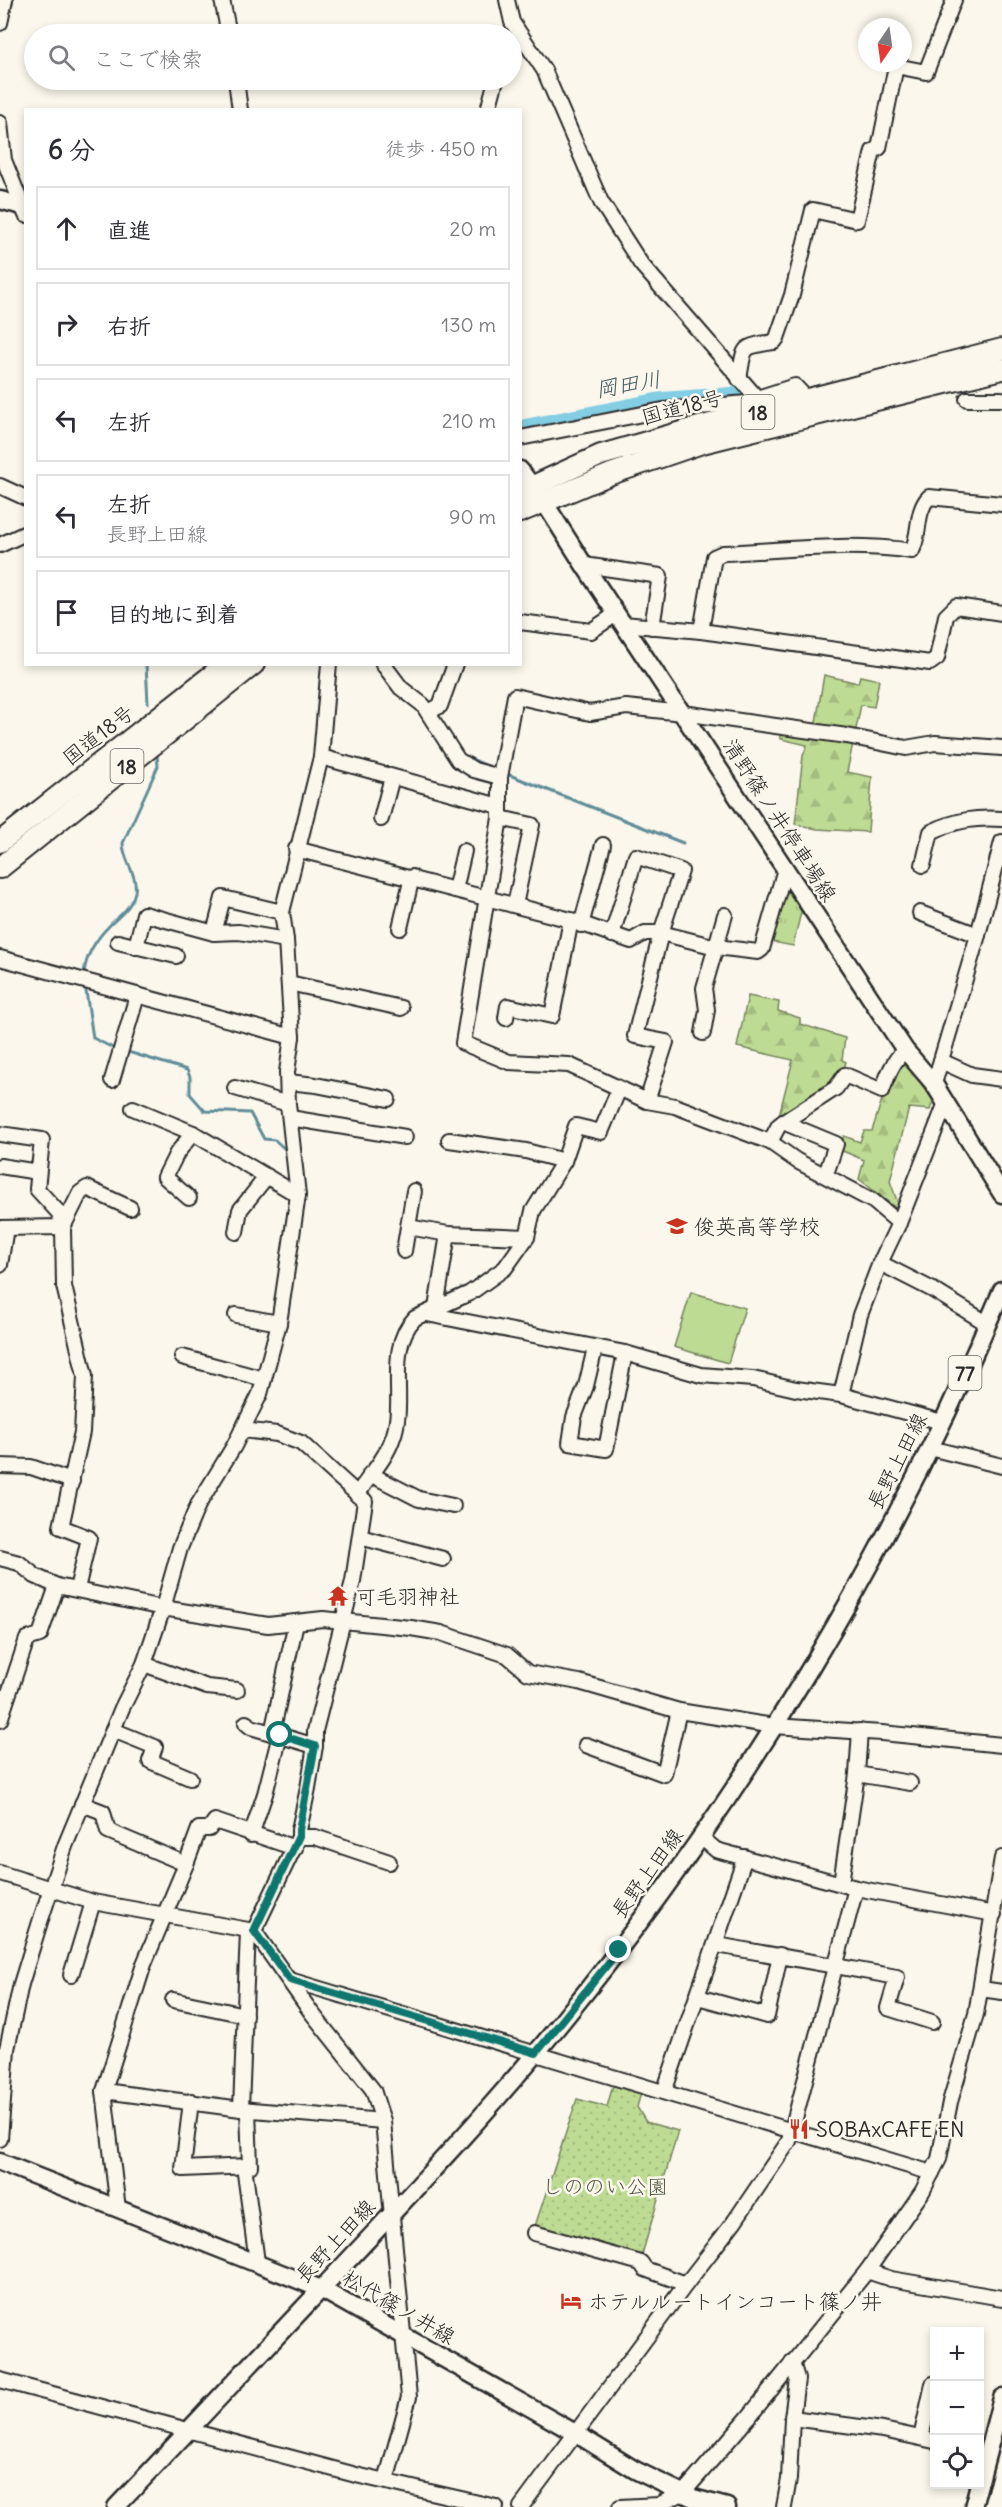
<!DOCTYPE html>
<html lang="ja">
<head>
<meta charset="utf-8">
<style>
	:root { --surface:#fff; --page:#f7f7f7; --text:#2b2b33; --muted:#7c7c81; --line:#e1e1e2 }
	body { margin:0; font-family:Delius,"Klee One",sans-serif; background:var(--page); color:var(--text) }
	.controls { position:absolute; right:18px; bottom:18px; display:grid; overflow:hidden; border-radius:0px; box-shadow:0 3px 9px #0003 }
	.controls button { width:54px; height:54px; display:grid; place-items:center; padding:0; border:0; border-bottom:2px solid var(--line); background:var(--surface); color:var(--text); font:30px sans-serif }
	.compass { position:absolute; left:858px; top:18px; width:54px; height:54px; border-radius:50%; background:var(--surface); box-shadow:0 3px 9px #0003; rotate:193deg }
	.stop { position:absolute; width:18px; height:18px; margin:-14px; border:4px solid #0f766e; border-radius:50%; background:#fff }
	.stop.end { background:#0f766e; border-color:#fff; box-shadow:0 2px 6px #0008 }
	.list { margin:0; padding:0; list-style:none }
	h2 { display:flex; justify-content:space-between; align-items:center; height:78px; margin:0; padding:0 24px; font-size:26px }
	h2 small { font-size:20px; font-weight:400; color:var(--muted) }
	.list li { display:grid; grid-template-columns:39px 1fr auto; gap:18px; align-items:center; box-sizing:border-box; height:84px; margin:0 12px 12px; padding:0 12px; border:2px solid var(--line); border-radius:0px }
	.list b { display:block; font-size:22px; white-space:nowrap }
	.list p { margin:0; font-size:20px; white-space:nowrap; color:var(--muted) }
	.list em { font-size:20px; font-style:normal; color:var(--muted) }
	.icon { flex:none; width:33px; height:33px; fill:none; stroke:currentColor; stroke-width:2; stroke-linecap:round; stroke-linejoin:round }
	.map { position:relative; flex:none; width:1002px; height:2507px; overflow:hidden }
	.search { position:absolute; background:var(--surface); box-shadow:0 3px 9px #0003; left:24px; top:24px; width:498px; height:66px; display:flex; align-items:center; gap:15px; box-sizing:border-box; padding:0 21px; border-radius:33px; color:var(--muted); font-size:22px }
	.panel { position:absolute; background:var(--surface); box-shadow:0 3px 9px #0003; left:24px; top:108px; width:498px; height:558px; border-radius:0px }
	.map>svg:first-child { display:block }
	.grass { fill:url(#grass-tufts); stroke:#74835f; stroke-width:1.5 }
	.forest { fill:url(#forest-firs); stroke:#74835f; stroke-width:1.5 }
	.park { fill:url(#park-dots); stroke:#74835f; stroke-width:1.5 }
	.pitch { fill:#bedb93; stroke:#74835f; stroke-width:1.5 }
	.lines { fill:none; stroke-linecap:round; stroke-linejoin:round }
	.stream { stroke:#608d99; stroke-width:3 }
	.river { stroke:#83cee3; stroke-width:18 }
	.minor-casing { stroke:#2b2b2b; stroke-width:18 }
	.major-casing { stroke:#2b2b2b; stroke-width:21 }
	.highway-casing { stroke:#2b2b2b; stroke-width:24 }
	.minor { stroke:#fbf7ec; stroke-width:14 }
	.major { stroke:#fbf7ec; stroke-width:16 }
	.highway { stroke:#fbf7ec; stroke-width:20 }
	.route { stroke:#0f766e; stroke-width:8 }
	.labels { text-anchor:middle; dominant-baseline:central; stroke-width:5; stroke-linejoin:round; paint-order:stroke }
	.shield { fill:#fbf7ec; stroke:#696865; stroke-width:1.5 }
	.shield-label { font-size:20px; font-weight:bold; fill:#2b2b2b }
	.street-label { font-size:21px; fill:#2b2b2b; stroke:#fbf7ec }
	.poi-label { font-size:21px; fill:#2b2b2b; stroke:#fbf7ec; text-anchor:start }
	.park-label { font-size:21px; fill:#505745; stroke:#fbf7ec }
	.water-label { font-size:22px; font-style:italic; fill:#455c62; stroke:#fbf7ec }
</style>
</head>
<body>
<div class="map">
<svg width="1002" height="2507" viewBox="0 0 1002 2507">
	<defs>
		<pattern id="grass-tufts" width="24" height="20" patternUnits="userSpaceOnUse" patternTransform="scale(1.5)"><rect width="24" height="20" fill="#bedb93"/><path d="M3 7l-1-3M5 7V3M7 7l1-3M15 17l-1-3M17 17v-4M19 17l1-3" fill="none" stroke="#a3bc7f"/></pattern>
		<pattern id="forest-firs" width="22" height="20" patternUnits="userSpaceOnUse" patternTransform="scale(1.5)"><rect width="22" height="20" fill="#bedb93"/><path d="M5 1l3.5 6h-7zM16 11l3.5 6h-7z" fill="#a3bc7f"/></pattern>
		<pattern id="park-dots" width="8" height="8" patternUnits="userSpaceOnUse" patternTransform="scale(1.5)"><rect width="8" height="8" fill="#bedb93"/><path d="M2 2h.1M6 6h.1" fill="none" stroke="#a3bc7f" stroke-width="1.8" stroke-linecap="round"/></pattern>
	</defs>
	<rect width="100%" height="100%" fill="#fbf7ec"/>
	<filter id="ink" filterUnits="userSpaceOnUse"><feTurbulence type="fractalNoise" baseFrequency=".0167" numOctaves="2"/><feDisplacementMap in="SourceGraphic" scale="12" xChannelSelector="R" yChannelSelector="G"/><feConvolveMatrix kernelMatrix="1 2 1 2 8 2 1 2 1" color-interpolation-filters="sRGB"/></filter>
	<g filter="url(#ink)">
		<!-- grass -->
		<path class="grass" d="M785,878L803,904L793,946L767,941Z"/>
		<!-- forest -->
		<g class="forest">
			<path d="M824,675L858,683L860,676L879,680L874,707L861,705L847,772L872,777L868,832L817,829L795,824L803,756L807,745L781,739L779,729L814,734Z"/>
			<path d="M748,996L779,1002L778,1011L800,1018V1024L845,1038L842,1060L846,1062C839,1093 803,1106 777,1123L793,1060L737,1047Z"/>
			<path d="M902,1057L933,1100L930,1110L909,1108L890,1181L901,1212L859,1179L864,1160L838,1149L844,1136L860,1142L864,1131H872L884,1093Z"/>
		</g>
		<!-- park -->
		<path class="park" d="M613,2085L641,2093L637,2107L646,2122L678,2131L641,2258L535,2226L577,2099L607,2107Z"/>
		<!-- pitch -->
		<path class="pitch" d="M691,1292L745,1308L728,1363L674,1347Z"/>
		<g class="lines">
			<!-- stream -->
			<g class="stream">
				<path d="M146,664L148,703"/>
				<path d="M459,749L463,755L492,768"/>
				<path d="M507,774L683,843"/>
				<path d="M84,973C86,955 97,938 110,925C120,915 131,908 135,892C138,874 123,861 123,843L158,766L157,754"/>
				<path d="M86,991L93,1038L115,1049"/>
				<path d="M128,1052L187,1070L190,1077V1094L205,1111L250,1113L264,1139L275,1140L289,1153"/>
				<path d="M286,1227L290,1201"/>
			</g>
			<!-- river -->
			<path class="river" d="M520,429L661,401L746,395"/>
			<!-- minor casing -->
			<g class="minor-casing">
				<g id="minor">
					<path d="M222,0L229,34"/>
					<path d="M507,0L512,22L544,70L601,202L641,264L757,398"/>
					<path d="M0,23L5,0"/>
					<path d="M236,80L240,110"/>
					<path d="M488,110L496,80"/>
					<path d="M0,123L4,160L26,215"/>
					<path d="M739,379C745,346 740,347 774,342L777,338L792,295L813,210L857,220L873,151L879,148L896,66L926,72L954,0"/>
					<path d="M967,399H1002"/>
					<path d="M520,438L663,410L747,403L757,398L795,386L807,399"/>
					<path d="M0,486L26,498"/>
					<path d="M0,545L26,533"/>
					<path d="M584,565L660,576L652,627"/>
					<path d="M520,622L591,631L616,614"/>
					<path d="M623,624L701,631L930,663L937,658L946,616L956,606L1002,613"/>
					<path d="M701,631L714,557L723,553C786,550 849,542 912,551C921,532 915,512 929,497L1002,504"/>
					<path d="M329,664L321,757L282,912L286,940L292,1037L287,1072L288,1104L298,1195L279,1323L260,1394L234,1446L198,1505L180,1548L163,1608L268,1625L323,1619L411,1628L441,1633L507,1655L528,1673L579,1682L679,1711L774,1726L882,1733L1002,1745"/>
					<path d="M383,664L401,688L423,705L458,760L474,770L500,777V818L463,1043L509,1062L569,1065L647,1101L675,1106L770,1142L797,1161L873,1201L899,1223"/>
					<path d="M428,712L440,706L455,664"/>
					<path d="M321,757L499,806"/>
					<path d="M500,777L515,696L590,713L626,707L683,713L847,736L906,748L935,743L1002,748"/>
					<path d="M500,818L532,825L515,905"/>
					<path d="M381,819L392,777"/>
					<path d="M296,849L571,920L631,941L645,933H661L716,947L758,952L762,949L785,869"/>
					<path d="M923,865L931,832C956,820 976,817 1002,819"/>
					<path d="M455,890L464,851"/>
					<path d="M920,913L978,935"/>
					<path d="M581,925L603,845"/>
					<path d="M400,928L412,877"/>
					<path d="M214,933L223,898L282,912"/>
					<path d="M612,935L636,856L681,871L661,933L635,1036L666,1042L647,1101"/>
					<path d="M118,942L176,956"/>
					<path d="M136,947L144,914L214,933L239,932L286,940"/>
					<path d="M0,958L292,1037"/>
					<path d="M289,983L401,1008"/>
					<path d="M506,1018L508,1006L552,1016L571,920"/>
					<path d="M703,1033L707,1010L704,988L725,915"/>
					<path d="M941,1061L972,1075L1002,1079"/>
					<path d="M112,1080L137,996"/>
					<path d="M288,1082L316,1085L388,1099"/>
					<path d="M934,1084L978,935L1002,842"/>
					<path d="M235,1088L288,1104"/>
					<path d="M133,1108L193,1133L298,1195"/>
					<path d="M290,1118L405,1137"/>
					<path d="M783,1122L836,1144L828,1168"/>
					<path d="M0,1134L42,1140L37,1189L59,1213L63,1227L64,1286L85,1376L82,1432L61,1527L89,1538L77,1589"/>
					<path d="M449,1140L526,1151L564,1161"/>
					<path d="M770,1142L779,1125L836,1088L845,1075L882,1091C887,1077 893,1060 905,1050"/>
					<path d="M0,1166L38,1172"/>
					<path d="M189,1198L165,1177L177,1153L193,1133"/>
					<path d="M408,1227L448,1234"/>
					<path d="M0,1228L63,1227L80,1193L87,1188L130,1208"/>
					<path d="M236,1232L240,1210L267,1176"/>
					<path d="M404,1251L414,1191"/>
					<path d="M880,1263L933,1290L988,1324"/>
					<path d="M0,1265L6,1228"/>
					<path d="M436,1308L448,1234L527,1237"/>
					<path d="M427,1314L625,1353L701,1375L753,1379L796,1389L841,1395L942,1422"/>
					<path d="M236,1315L279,1323"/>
					<path d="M595,1348L586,1386L574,1417L570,1443L606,1449L625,1353"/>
					<path d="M182,1357L264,1379"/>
					<path d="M841,1395L860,1315L880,1263L899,1223L945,1105"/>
					<path d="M242,1430L277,1434L301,1443L365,1501L353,1581L315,1731V1746L308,1788L299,1830V1837L254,1931"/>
					<path d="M930,1448L1002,1466"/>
					<path d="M0,1466L31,1467L72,1481"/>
					<path d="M370,1474L419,1499L453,1506"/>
					<path d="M357,1495C368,1477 385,1460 392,1440C408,1402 384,1350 415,1318L470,1293L505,1268L527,1237L533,1211L564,1161L576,1126L601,1132L619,1089"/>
					<path d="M360,1537L443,1559"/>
					<path d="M0,1558L19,1563L35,1576L57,1586L163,1608L144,1664L122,1708L65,1846L40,1922L21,1984L7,2049L0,2139"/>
					<path d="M144,1664L207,1687L237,1690"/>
					<path d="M0,1720L27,1639L40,1635L57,1586"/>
					<path d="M246,1723L251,1727L315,1746"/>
					<path d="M113,1730L155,1747L150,1761L190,1778"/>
					<path d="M272,1733L296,1622"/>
					<path d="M586,1745L664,1774L679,1711"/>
					<path d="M857,1774L910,1783"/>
					<path d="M82,1804L103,1812L108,1831L186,1864L199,1829H209L215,1821L295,1848"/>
					<path d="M251,1835L265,1794L280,1735"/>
					<path d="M299,1837H315L389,1862"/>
					<path d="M701,1837L716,1850L856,1888L994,1914"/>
					<path d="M0,1873L93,1902L254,1931"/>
					<path d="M841,1883L857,1774L860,1731"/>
					<path d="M254,1931L311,2012L373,2090L383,2121L409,2397L386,2481"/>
					<path d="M717,1945L897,1977L888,2008L932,2022"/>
					<path d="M71,1975L93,1902"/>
					<path d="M290,1980L932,2173"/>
					<path d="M981,1989L1002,1992"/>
					<path d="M698,1997L767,2016L780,1955"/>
					<path d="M173,2000L245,2015"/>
					<path d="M104,2091L241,2109L383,2121"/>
					<path d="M664,2092L745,1857"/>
					<path d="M191,2101L183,2169L250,2166L248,2110"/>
					<path d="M241,2109L248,1931"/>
					<path d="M244,2166L257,2262"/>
					<path d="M118,2209L104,2091L144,1964L186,1864"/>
					<path d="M534,2233L641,2263L645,2269L686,2284"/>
					<path d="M867,2271L891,2279L1002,2298"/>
					<path d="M792,2362L797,2379L792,2418L883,2430L934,2441"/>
					<path d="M0,2380L356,2475L496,2507"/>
					<path d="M921,2438L933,2384"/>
					<path d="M521,2507L686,2284L734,2222L789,2141L856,1888"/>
					<path d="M620,2507L658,2505L683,2493L748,2418L867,2271L922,2192L939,2159L950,2102L976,2014L1002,1858"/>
					<path d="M784,2507L789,2479L792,2418"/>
				</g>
			</g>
			<!-- major casing -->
			<g class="major-casing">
				<g id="major">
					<path d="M0,200L26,207"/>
					<path d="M520,470L544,502L584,565L905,1050L934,1084L1002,1194"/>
					<path d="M0,2162L321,2289L575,2433L635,2470L693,2498L727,2507"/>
					<path d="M980,2481L1002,2398"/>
					<path d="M116,2507C186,2434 255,2359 325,2285C407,2198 489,2112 564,2019C743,1799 892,1552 1002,1290"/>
					<path d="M973,2507L979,2484"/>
				</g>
			</g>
			<!-- highway casing -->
			<g class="highway-casing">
				<g id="highway">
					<path d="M520,492L601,455L688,430L1002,349"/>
					<path d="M520,512L611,474L702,443L1002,369"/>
					<path d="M0,842L226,664"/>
					<path d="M0,868L254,664"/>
				</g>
			</g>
			<!-- minor -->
			<use href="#minor" class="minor"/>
			<!-- major -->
			<use href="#major" class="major"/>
			<!-- highway -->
			<use href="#highway" class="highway"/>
		</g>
	</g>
	<g class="lines" filter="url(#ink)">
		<!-- route -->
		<path class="route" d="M280,1735L315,1746L299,1830V1836L254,1931L290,1980L536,2053L619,1950"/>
	</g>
	<!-- icons -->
	<defs>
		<g id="school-bare" transform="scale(1.62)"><path d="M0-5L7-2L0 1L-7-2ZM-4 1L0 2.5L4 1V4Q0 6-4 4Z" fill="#c8321e" stroke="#fbf7ec" stroke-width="2.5" paint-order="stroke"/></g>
		<g id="temple-bare" transform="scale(1.62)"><path d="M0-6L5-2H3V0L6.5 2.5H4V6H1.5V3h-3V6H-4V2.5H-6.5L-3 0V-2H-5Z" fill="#c8321e" stroke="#fbf7ec" stroke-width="2.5" paint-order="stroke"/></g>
		<g id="restaurant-bare" transform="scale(1.62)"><path d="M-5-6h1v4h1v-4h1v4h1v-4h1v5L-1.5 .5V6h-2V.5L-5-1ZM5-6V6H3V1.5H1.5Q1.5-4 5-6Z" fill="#c8321e" stroke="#fbf7ec" stroke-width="2.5" paint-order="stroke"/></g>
		<g id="hotel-bare" transform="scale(1.62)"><path d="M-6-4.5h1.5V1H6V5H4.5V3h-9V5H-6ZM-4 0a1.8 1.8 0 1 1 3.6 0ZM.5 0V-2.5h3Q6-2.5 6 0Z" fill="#c8321e" stroke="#fbf7ec" stroke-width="2.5" paint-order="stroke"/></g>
	</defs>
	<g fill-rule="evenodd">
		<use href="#school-bare" x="677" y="1226"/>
		<use href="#temple-bare" x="338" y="1596"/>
		<use href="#restaurant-bare" x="799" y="2129"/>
		<use href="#hotel-bare" x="571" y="2301"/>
	</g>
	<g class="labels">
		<!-- shield labels -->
		<g class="shield">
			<rect x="741.5" y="395" width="33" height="34" rx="4.5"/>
			<rect x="110.5" y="749" width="33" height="34" rx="4.5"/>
			<rect x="948.5" y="1356" width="33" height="34" rx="4.5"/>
		</g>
		<g class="shield-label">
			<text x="758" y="412">18</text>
			<text x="127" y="766">18</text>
			<text x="965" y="1373">77</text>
		</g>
		<!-- street labels -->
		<g class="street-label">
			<text transform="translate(682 407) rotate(-15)">国道18号</text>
			<text transform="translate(98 735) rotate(-38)">国道18号</text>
			<text transform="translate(780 820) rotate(57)">清野篠ノ井停車場線</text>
			<text transform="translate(897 1461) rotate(-63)">長野上田線</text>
			<text transform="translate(647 1873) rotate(-54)">長野上田線</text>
			<text transform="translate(335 2241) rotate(-47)">長野上田線</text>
			<text transform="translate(399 2307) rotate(30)">松代篠ノ井線</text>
		</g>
		<!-- poi labels -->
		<g class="poi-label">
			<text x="694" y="1226">俊英高等学校</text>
			<text x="355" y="1596">可毛羽神社</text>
			<text x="816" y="2129">SOBAxCAFE EN</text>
			<text x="588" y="2301">ホテルルートインコート篠ノ井</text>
		</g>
		<!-- park labels -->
		<g class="park-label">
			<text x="605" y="2186">しののい公園</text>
		</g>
		<!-- water labels -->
		<g class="water-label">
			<text transform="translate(628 384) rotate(-10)">岡田川</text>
		</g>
	</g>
</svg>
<div class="controls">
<button>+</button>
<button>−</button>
<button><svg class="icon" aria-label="locate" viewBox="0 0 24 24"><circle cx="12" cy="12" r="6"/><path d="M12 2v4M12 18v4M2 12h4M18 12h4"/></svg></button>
</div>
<svg class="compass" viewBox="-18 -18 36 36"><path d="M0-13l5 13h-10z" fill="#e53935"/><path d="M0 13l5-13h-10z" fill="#7c7c81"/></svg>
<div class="stop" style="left:280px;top:1735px"></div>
<div class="stop end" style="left:619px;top:1950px"></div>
<div class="search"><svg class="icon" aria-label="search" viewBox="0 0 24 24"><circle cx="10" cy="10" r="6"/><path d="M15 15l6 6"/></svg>ここで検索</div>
<section class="panel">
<h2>6 分<small>徒歩 · 450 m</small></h2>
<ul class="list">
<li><svg class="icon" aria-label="ahead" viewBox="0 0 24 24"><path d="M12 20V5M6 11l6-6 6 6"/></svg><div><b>直進</b></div><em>20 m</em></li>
<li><svg class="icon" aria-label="right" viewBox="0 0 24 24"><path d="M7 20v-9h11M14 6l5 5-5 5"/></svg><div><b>右折</b></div><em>130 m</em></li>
<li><svg class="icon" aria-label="left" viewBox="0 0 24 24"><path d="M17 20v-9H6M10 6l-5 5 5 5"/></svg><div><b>左折</b></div><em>210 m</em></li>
<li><svg class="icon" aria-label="left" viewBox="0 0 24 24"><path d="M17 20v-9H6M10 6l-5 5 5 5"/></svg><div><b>左折</b><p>長野上田線</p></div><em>90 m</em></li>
<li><svg class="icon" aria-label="arrive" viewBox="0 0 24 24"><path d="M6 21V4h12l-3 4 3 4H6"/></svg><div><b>目的地に到着</b></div></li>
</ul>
</section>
</div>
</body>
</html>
